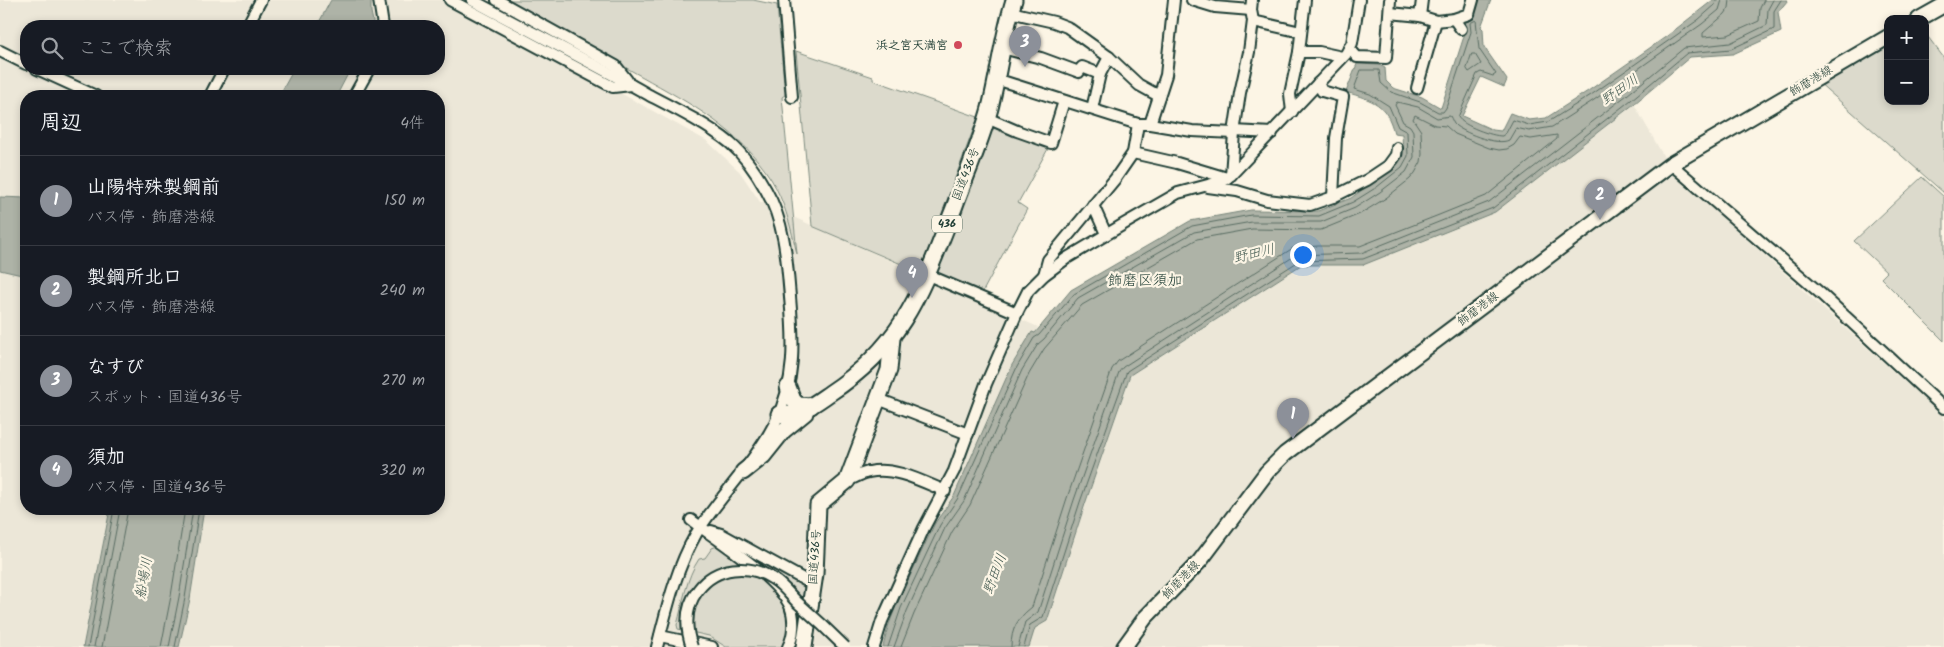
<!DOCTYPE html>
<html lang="ja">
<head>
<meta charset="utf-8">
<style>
	:root { --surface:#171b24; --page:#242831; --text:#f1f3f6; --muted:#9ea1a6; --line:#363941; --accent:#8c9099 }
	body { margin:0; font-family:Kalam,"Klee One",sans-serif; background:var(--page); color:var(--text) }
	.controls { position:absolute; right:15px; top:15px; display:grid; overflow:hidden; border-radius:10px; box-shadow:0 2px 8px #0003 }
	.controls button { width:45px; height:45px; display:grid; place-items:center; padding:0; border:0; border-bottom:1px solid var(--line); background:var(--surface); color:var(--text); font:25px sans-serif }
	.you { position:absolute; left:1302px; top:254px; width:18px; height:18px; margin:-12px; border:4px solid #fff; border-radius:50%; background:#1a73e8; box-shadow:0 0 0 8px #1a73e833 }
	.badge { display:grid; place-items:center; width:32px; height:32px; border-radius:50%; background:var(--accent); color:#fff; font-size:16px; font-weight:700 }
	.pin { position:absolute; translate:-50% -41px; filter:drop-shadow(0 1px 2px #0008) }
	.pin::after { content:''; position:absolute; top:26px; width:18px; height:15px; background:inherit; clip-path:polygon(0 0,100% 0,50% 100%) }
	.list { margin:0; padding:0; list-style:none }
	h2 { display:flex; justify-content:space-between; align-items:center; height:65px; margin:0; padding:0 20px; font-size:21px }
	h2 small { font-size:16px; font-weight:400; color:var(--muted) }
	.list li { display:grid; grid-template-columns:32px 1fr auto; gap:15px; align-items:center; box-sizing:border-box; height:90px; padding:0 20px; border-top:1px solid var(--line) }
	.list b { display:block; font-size:19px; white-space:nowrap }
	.list p { margin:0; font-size:16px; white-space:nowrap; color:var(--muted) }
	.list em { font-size:16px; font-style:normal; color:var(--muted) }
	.icon { flex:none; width:28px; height:28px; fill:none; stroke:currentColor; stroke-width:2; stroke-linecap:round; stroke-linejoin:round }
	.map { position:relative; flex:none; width:1944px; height:647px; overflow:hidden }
	.search { position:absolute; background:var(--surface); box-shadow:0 2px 8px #0003; left:20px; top:20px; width:425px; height:55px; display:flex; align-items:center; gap:12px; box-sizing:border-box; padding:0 18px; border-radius:20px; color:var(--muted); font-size:19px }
	.panel { position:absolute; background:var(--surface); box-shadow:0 2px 8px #0003; left:20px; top:90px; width:425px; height:425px; border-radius:20px }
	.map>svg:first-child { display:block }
	.built { fill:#ece7d8 }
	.green { fill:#dcdacc; stroke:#7e8c80 }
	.water { fill:#aeb3a7; stroke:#758479 }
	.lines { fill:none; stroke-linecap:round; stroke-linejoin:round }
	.shore { stroke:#586c62; stroke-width:1 }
	.minor-casing { stroke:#1f3d34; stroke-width:14 }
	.major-casing { stroke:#1f3d34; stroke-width:18 }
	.highway-casing { stroke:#1f3d34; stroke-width:19 }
	.minor { stroke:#fcf5e5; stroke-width:10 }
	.major { stroke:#fcf5e5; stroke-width:14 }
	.highway { stroke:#fcf5e5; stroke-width:15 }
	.minor-bridge-casing { stroke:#1f3d34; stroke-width:14; stroke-linecap:butt }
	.minor-bridge { stroke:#fcf5e5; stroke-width:10 }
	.poi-dot { fill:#d1495b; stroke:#fcf5e5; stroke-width:2 }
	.labels { text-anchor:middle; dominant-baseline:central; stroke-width:4.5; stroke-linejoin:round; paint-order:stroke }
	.shield { fill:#fcf5e5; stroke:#617469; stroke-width:1 }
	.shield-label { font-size:11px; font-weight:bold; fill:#1f3d34 }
	.poi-label { font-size:12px; font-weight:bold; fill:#1f3d34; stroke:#fcf5e5; text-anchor:end }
	.street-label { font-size:12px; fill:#1f3d34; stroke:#fcf5e5 }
	.water-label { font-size:14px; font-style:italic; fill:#435a51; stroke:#fcf5e5 }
	.quarter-label { font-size:15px; fill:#1f3d34; stroke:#fcf5e5 }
</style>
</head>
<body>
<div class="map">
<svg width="1944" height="647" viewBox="0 0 1944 647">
	<rect width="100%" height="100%" fill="#fcf5e5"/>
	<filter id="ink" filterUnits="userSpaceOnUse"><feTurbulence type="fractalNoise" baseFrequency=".02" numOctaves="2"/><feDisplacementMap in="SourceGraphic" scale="10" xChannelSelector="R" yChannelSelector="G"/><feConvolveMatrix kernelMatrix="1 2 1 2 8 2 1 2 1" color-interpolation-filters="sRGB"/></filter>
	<g filter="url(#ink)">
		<!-- built -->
		<g class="built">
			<path d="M0,0H331L317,26H26V69H294L279,96H26V198L0,197Z"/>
			<path d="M371,0H453L707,141L740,172L760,202L1038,327L954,496L935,523L896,606L888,627L883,647H179L190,599L204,509H439V96H343L338,93L350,72L359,76L363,69H439V26H374L371,12Z"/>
			<path d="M1634,104L1673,173L1944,417V647H1029L1035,628L1047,621L1085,504L1130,375L1301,265L1363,264L1495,212Z"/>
			<path d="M0,270L26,276V509H110L83,647H0Z"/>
		</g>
		<!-- green -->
		<g class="green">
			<path d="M501,0H753L777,5L785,95L782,97L797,254C791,228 785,202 771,179C739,129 691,104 641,76C595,50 547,25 501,0Z"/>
			<path d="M1925,33L1944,58V193L1818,82L1888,42V101H1925Z"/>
			<path d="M796,51L873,77V80L978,117L920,272L812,226Z"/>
			<path d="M994,125L1049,147L1018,203L1027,209L982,293L936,273Z"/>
			<path d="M1922,177L1944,197V341L1881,278L1887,272L1854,241Z"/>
			<path d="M729,542L803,584L807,598L799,647H726L709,636L678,629L677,625C683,603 686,578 699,559L705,558L712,548Z"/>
		</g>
		<!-- water -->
		<g class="water">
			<path d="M331,0H371V12L374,26H317Z"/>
			<path d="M1476,0H1491L1481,27L1483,29L1484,47L1507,80L1504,87L1481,77L1462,116L1493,130L1501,131L1510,113L1529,120L1546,118L1588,91L1667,36L1713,0H1788L1778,12L1781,32L1733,54L1690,57L1634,104L1495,212L1363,265H1301L1130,375L1085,504L1047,621L1035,628L1029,647H883L888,627L896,606L935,523L954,496L1012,365L1032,332L1035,333L1071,290L1190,221L1251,210L1318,211L1351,198L1398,164L1403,155L1402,134L1394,133C1386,103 1374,101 1346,92L1357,64L1379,65L1385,68L1386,81L1393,88L1422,97L1441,108L1466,30L1464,27L1466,19Z"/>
			<path d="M294,69H363L359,76L349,72L338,93L343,96H279Z"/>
			<path d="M0,197L26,198V276L0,270Z"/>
			<path d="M110,509H204L190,599L179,647H83Z"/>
		</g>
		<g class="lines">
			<!-- shore -->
			<g class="shore">
				<path d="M1730,0L1729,8L1725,14L1703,33V37L1728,35L1759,21L1760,8L1764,0"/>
				<path d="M1472,54H1475L1481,64L1469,72L1467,69Z"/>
				<path d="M88,647L114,509"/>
				<path d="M94,647L120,509"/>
				<path d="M102,647L128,509"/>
				<path d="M161,647L171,596L185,509"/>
				<path d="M169,647L179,597L193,509"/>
				<path d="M175,647L185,598L199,509"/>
				<path d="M888,647L901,608L940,525L958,498L1017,367L1034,338L1039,335L1074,294L1192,226L1251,215L1319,216L1353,202L1377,187L1402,167L1408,156L1407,132L1398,127L1389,106L1370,94L1354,89L1361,70H1379L1381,83L1391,92L1420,102L1438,112H1443L1446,108L1471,32L1470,23L1476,20L1479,49L1496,74L1493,76L1481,72L1477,74L1458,117C1463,126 1492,136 1502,136L1506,133L1513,120L1529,125L1548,122L1591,95L1698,20L1715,5L1716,0"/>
				<path d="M894,647L907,611L945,528L964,501L1022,370L1038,344L1044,339L1078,298L1194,232L1252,222H1321L1355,208L1380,192L1406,172L1414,157L1413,131L1410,126L1403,122L1395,105L1397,102L1418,107L1437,118L1450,116C1452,119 1453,124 1456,126C1467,134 1498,146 1509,140L1516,128L1529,131L1552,127L1594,100L1702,24L1719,10L1722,0"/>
				<path d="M901,647L914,614L952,532L970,505L1029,374L1044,349L1082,305L1197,239L1252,229L1321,230L1360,214L1386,198L1410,179L1415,173L1421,162L1422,154L1421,131L1413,119L1415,115L1435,125L1446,126L1455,134L1489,148L1499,150L1507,149L1514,145L1520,137L1531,139L1557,135V139L1486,196L1439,215L1360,246H1318L1293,248L1118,361L1112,369L1067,498L1032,607C1018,618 1011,628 1011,647"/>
				<path d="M1018,647L1025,622L1038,612L1074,500L1119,372L1123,367L1296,255L1361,253L1489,202L1627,95L1684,48L1730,43L1767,25L1768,9L1773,0"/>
				<path d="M1024,647L1030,625L1043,617L1080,502L1127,371L1299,261L1363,259L1493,208L1631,100L1687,53L1731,49L1774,29V11L1781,0"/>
			</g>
			<!-- minor casing -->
			<g class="minor-casing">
				<g id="minor">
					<path d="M379,0L383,26"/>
					<path d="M450,0L613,87L631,85"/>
					<path d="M472,0C531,32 591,62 649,95C674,108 708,125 730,143C744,155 757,174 766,190C785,223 787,261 790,297C794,342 796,381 775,423C754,464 720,495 696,534C676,569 667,608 657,647"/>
					<path d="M497,0L616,66L627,80"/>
					<path d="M784,0L792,97"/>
					<path d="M1192,0L1215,7L1251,10"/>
					<path d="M1010,12L1054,22L1067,27L1109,57L1139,85L1159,96"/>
					<path d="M1390,13L1420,16L1436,21L1454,19L1469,14L1473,0"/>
					<path d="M1420,16L1422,0"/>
					<path d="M1454,19L1461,29"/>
					<path d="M1253,21L1301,32"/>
					<path d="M247,26L261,0"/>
					<path d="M1002,48L1041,58L1079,72L1082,67L1100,74"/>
					<path d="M1349,48L1357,57L1386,58L1390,0"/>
					<path d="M0,51L26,64"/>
					<path d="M1299,52H1319L1342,57"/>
					<path d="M37,69L96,96"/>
					<path d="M996,79L1138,124H1150L1192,131L1234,133"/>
					<path d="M1318,83L1322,91L1343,97L1336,138L1333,197"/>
					<path d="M1417,88L1436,21"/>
					<path d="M210,96L224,69"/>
					<path d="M354,96L369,69"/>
					<path d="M1092,109L1100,74L1109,57"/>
					<path d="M1292,112L1290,94L1299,52L1305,0"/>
					<path d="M987,118L1017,131L1051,143L1064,101"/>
					<path d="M1150,124L1166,75L1174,0"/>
					<path d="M1234,131L1272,133"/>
					<path d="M1133,153L1177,163L1227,178"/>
					<path d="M1671,164L1820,293L1944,408"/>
					<path d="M1231,175L1234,133L1240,93L1249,52L1253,21L1251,10L1252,0"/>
					<path d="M1208,187L1237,191L1267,200L1310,205L1333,197L1367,180L1388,166L1396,155L1397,148"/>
					<path d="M1093,205L1106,234"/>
					<path d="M928,275L1017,313"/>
					<path d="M1044,275L1048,260L1115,179L1133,153L1138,124"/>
					<path d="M878,399L968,434"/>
					<path d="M847,481C854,478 862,473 869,472C894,466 923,482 945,491"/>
					<path d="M691,520C716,539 778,578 790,606C795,618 794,636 788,647"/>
					<path d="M711,531L721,534L814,585"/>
					<path d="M660,636L712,647"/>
					<path d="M874,647L882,621L924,528L954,471L986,384L1017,313L1028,291L1044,275L1067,258L1124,224L1178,193L1223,181L1231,175L1346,54L1352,43L1359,0"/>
				</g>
			</g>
			<!-- major casing -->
			<g class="major-casing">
				<g id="major">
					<path d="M1919,19L1944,5"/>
					<path d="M1124,647L1145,618L1200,561L1267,472L1285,454L1671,164L1888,37"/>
				</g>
			</g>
			<!-- highway casing -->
			<g class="highway-casing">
				<g id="highway">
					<path d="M788,387L793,400L798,405L811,406"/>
					<path d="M779,414C798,417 814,404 830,393C906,343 922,288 954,208C966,175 981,142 990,108C999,72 1003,35 1014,0"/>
					<path d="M743,472L763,456L783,431L805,413"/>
					<path d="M804,647L815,574L818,505L847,481L889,370L892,338"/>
				</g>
			</g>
			<!-- minor -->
			<use href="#minor" class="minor"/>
			<!-- major -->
			<use href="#major" class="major"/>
			<!-- highway -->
			<use href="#highway" class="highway"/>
			<!-- minor-bridge casing -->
			<g class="minor-bridge-casing">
				<path id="minor-bridge" d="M692,647C685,627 685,607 698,590C716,566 749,563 773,579C783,585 790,595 798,603C814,617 830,632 845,647"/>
			</g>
			<!-- minor-bridge -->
			<use href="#minor-bridge" class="minor-bridge"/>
		</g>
	</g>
	<!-- markers -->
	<circle class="poi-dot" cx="958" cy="45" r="5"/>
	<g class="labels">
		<!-- shield labels -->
		<rect class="shield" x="932" y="215.5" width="30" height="17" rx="4"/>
		<g class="shield-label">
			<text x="947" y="224">436</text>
		</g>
		<!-- poi labels -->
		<g class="poi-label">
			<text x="948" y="45">浜之宮天満宮</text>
		</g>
		<!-- street labels -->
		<g class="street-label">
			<text transform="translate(1811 81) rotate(-31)">飾磨港線</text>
			<text transform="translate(966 174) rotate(-69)">国道436号</text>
			<text transform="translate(1478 309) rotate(-37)">飾磨港線</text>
			<text transform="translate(815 557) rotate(-86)">国道436号</text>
			<text transform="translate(1181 580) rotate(-46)">飾磨港線</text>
		</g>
		<!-- water labels -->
		<g class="water-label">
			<text transform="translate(1620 90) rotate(-35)">野田川</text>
			<text transform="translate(1254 254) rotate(-13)">野田川</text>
			<text transform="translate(995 574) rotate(-69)">野田川</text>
			<text transform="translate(144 578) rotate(-80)">船場川</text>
		</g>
		<!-- quarter labels -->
		<g class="quarter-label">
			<text x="1145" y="281">飾磨区須加</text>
		</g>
	</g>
</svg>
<div class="controls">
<button>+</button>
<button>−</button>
</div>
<div class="you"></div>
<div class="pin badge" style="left:1293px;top:439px">1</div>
<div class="pin badge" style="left:1600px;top:220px">2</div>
<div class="pin badge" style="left:1025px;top:67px">3</div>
<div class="pin badge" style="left:912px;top:298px">4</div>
<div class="search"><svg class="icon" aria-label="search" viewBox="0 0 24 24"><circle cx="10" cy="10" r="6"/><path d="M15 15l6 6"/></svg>ここで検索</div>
<section class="panel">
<h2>周辺<small>4件</small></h2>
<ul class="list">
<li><span class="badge">1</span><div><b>山陽特殊製鋼前</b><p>バス停 · 飾磨港線</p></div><em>150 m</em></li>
<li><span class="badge">2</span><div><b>製鋼所北口</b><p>バス停 · 飾磨港線</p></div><em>240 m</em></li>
<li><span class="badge">3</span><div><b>なすび</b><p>スポット · 国道436号</p></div><em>270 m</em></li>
<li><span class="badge">4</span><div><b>須加</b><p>バス停 · 国道436号</p></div><em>320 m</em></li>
</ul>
</section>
</div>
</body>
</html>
